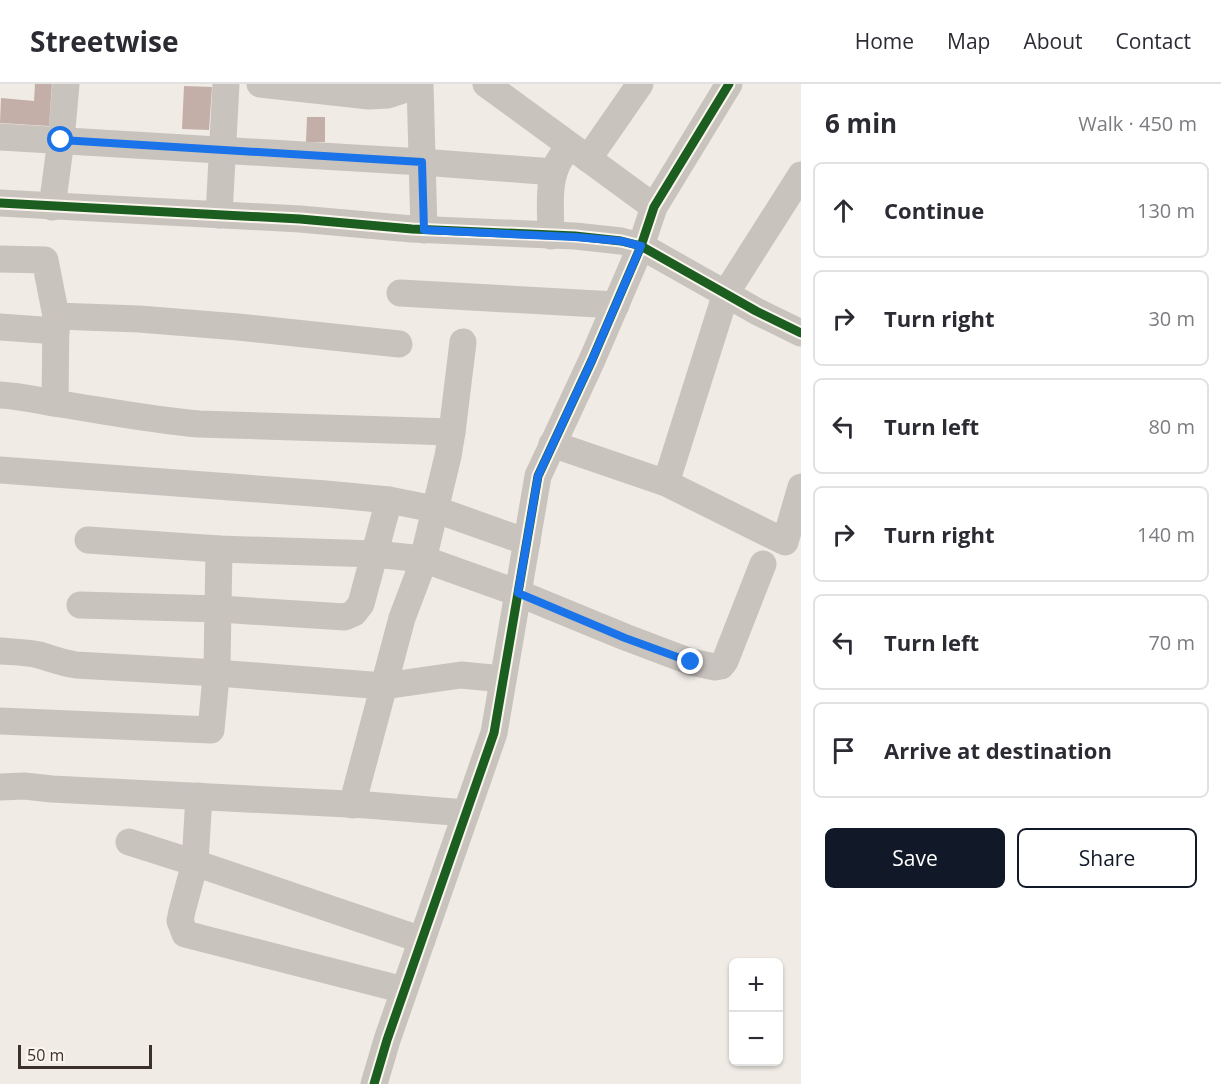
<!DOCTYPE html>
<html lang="en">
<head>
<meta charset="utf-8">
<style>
	:root { --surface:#fff; --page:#f2f2f3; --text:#2b2b33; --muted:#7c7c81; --line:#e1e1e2; --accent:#111827 }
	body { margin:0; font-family:"Open Sans",sans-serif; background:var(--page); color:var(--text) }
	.controls { position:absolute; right:18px; bottom:18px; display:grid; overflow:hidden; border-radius:9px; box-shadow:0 2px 4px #0004 }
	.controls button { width:54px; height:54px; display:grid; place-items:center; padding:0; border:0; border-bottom:2px solid var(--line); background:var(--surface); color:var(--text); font:30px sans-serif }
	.scale { position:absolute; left:18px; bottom:15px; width:134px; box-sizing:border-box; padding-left:6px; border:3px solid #3b302b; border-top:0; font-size:16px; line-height:21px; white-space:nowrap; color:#3b302b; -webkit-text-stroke:4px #fbf5ee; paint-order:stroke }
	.stop { position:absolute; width:18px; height:18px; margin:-14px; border:4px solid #1a73e8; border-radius:50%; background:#fff }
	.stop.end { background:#1a73e8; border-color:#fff; box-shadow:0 2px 6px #0008 }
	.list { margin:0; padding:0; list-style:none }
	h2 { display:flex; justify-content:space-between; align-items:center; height:78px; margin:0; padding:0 24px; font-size:26px }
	h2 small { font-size:20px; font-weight:400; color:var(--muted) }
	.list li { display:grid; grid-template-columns:39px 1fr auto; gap:18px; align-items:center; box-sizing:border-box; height:96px; margin:0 12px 12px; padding:0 12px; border:2px solid var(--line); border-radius:9px }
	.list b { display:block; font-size:22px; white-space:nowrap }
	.list em { font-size:20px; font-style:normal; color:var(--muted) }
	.actions { display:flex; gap:12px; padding:18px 24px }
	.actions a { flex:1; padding:14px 0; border:2px solid var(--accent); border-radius:9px; text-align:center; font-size:21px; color:var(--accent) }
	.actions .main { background:var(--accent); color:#fff }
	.icon { flex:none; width:33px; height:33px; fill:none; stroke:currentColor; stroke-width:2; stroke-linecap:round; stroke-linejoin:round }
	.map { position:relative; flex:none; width:801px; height:1000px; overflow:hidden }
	header { display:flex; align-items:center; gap:36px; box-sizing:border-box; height:84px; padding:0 30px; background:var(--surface); border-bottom:2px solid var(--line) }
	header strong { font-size:28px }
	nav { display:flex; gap:33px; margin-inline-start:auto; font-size:21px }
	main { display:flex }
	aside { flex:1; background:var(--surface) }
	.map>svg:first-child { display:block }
	.building { fill:#c3afa7 }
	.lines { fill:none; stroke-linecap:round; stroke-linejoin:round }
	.minor { stroke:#c9c3be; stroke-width:27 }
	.cycleway-casing { stroke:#fbf5ee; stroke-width:13 }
	.cycleway { stroke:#1b5e20; stroke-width:9 }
	.route { stroke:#1a73e8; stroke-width:8 }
</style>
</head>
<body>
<header>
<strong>Streetwise</strong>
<nav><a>Home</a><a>Map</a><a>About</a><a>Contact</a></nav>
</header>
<main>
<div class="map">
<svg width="801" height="1000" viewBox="0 0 801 1000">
	<rect width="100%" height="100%" fill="#f0ebe5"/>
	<!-- building -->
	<g class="building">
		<path d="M35,0H52L49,42L0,39L1,14L34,17Z"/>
		<path d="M184,2L212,3L209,46L182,45Z"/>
		<path d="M307,33H325V58H306Z"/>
	</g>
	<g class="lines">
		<!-- minor -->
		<g class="minor">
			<path d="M260,0L369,12L388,11L406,5L413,0"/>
			<path d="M420,0L424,146"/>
			<path d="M486,0L654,123"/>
			<path d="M0,53L422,78L554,88"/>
			<path d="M588,75L640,0"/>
			<path d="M0,119L300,135L412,145L575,152L621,157L641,162L756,227L801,249"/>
			<path d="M52,123L61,56L66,0"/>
			<path d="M219,131L226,0"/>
			<path d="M551,152C551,126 546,94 562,72"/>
			<path d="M0,175L45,176L56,232L55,319"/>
			<path d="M400,209L616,221"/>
			<path d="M56,232L139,235L238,243L399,260"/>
			<path d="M0,243L56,247"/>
			<path d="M0,311C21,312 40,317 60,320C106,327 153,336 199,340L452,348"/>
			<path d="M552,360L666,399L785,458L801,403"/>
			<path d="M0,386L326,410L389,416L434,425L527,458"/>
			<path d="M666,399L726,209L801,91"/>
			<path d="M88,456L219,465L375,470L423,475L518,509L625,553L691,578L715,583L721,582L725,577L763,480"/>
			<path d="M80,521L219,525L345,533L354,529L361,520L389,416"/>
			<path d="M0,567C13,568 26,568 39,571C52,575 62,579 76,581L217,589L384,602L461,591L503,595"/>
			<path d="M0,637L211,646L217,582L219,465"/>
			<path d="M0,703L24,702L52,705L367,721L466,729"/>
			<path d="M199,712L195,779L182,827L180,837L185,850L404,906"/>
			<path d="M352,721L402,534L421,484L448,372L452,348L463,258"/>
			<path d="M129,758L195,779L422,856"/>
			<path d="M374,1000L387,956L494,649L538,392L592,276L641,162L654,123L729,0"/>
		</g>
		<!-- cycleway casing -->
		<g class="cycleway-casing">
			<g id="cycleway">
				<path d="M0,119L300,135L412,145L575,152L621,157L641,162L756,227L801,249"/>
				<path d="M374,1000L387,956L494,649L538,392L592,276L641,162L654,123L729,0"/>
			</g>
		</g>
		<!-- cycleway -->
		<use href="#cycleway" class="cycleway"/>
	</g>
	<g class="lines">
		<!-- route -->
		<path class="route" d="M61,56L422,78L424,146L575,153L621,157L641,162L592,276L538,392L518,509L625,554L691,578"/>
	</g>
</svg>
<div class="controls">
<button>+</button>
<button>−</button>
</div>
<div class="scale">50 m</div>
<div class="stop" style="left:61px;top:56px"></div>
<div class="stop end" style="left:691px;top:578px"></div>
</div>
<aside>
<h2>6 min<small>Walk · 450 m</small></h2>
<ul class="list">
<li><svg class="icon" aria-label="ahead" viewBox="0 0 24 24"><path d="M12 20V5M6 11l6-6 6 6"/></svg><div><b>Continue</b></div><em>130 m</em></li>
<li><svg class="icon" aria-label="right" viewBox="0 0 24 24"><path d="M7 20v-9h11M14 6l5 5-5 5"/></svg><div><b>Turn right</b></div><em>30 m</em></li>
<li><svg class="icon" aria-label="left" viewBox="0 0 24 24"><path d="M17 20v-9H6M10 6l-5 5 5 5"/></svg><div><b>Turn left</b></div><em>80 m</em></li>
<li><svg class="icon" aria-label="right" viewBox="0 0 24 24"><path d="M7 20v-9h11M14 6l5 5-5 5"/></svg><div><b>Turn right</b></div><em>140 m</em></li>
<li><svg class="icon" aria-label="left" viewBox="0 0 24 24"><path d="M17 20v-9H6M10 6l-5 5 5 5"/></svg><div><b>Turn left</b></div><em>70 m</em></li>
<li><svg class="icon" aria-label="arrive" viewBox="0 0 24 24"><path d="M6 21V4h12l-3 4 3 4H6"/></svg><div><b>Arrive at destination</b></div></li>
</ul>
<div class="actions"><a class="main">Save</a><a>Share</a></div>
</aside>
</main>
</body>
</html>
